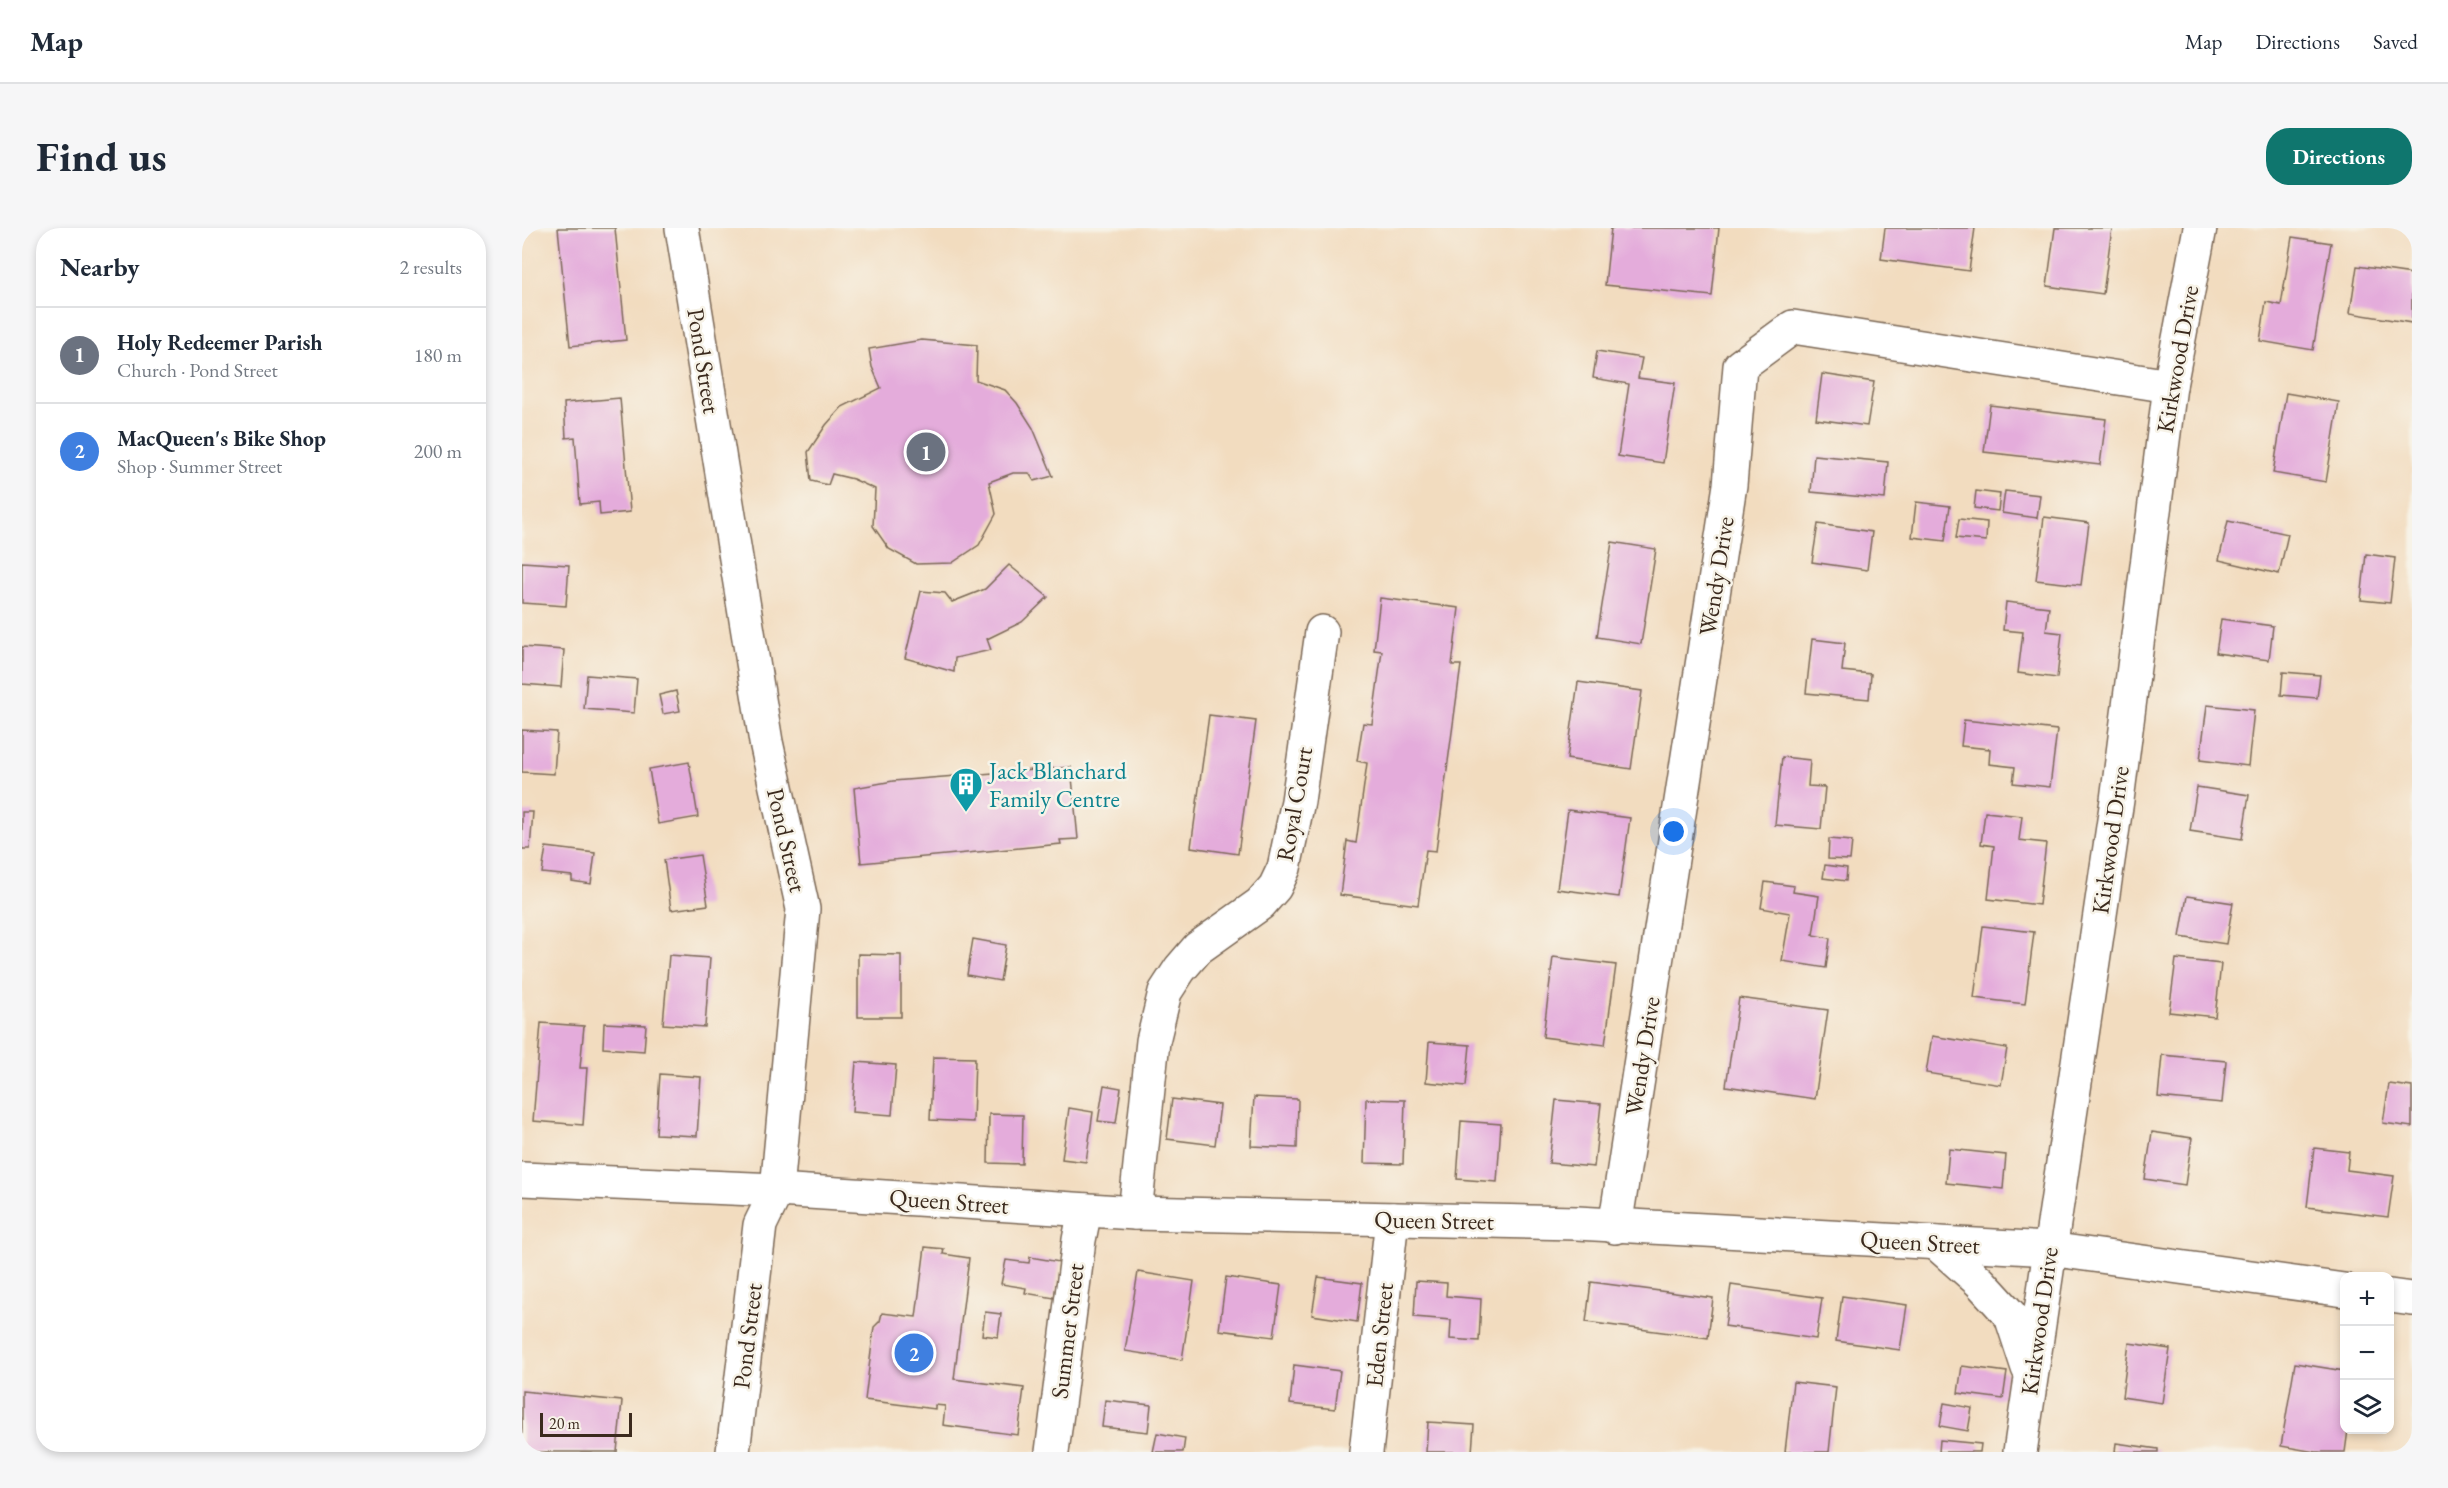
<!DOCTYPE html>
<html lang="en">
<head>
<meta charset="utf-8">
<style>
	:root { --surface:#fff; --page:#f6f6f7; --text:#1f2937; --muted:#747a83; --line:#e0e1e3; --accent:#0f766e }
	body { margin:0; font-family:"EB Garamond",serif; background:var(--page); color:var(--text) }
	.controls { position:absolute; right:18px; bottom:18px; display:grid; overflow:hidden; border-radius:12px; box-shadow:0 3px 9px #0003 }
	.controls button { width:54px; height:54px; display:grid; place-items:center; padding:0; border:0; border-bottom:2px solid var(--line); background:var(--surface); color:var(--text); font:30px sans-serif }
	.scale { position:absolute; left:18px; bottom:15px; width:92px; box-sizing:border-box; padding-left:6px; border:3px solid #3b2a1e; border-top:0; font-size:16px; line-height:21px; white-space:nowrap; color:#3b2a1e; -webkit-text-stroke:4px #f7f3e8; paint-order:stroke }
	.you { position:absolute; left:1152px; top:604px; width:21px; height:21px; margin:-15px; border:4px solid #fff; border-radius:50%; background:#1a73e8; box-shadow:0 0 0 9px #1a73e833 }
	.badge { display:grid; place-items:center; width:39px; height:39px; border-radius:50%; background:var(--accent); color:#fff; font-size:20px; font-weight:700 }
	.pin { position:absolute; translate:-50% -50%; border:3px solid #fff; box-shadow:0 2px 6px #0006 }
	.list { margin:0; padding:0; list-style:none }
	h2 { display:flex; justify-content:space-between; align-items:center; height:78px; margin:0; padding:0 24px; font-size:26px }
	h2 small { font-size:20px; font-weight:400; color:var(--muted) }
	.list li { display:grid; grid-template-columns:39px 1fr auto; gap:18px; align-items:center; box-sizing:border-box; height:96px; padding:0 24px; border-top:2px solid var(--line) }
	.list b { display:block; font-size:22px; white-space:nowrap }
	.list p { margin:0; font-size:20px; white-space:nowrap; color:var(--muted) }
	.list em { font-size:20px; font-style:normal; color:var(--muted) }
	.icon { flex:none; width:33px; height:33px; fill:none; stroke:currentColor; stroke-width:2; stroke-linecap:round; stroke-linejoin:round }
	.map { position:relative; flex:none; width:1890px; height:1224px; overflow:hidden; border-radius:24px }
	header { display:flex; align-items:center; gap:36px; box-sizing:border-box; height:84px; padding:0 30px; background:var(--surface); border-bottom:2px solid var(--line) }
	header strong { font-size:28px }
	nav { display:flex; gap:33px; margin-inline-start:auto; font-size:21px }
	.intro { display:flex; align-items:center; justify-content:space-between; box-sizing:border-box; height:144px; padding:0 36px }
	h1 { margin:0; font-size:42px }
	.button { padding:15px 27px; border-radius:24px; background:var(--accent); color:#fff; font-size:21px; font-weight:700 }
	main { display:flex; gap:36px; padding:0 36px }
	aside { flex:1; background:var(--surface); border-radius:24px; box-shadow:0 3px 9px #0003 }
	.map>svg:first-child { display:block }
	.building { fill:#e4acdb }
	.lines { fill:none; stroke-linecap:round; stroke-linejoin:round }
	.minor-casing { stroke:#7b6856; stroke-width:36 }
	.minor { stroke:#fff; stroke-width:33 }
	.labels { text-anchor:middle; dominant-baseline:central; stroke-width:5; stroke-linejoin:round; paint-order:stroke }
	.street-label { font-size:24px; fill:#3b2a1e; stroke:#f7f3e8 }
	.culture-label { font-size:24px; fill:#0d838f; stroke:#f7f3e8; text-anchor:start }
</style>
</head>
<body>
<header>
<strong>Map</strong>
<nav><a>Map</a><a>Directions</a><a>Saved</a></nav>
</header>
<div class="intro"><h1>Find us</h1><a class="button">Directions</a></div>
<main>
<aside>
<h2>Nearby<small>2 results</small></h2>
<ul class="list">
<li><span class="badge" style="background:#6b7280">1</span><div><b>Holy Redeemer Parish</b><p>Church · Pond Street</p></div><em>180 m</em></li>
<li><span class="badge" style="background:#3f7fe0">2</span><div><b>MacQueen's Bike Shop</b><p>Shop · Summer Street</p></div><em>200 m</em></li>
</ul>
</aside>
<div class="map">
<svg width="1890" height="1224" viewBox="0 0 1890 1224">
	<rect width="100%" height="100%" fill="#f7f3e8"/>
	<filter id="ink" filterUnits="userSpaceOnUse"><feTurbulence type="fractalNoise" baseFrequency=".0167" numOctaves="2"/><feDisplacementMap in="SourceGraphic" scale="12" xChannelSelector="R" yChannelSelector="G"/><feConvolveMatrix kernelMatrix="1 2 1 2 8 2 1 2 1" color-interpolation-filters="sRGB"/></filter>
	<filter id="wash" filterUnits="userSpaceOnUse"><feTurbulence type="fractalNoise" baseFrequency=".008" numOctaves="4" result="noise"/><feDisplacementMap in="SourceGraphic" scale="24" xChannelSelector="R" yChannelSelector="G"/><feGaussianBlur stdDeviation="1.35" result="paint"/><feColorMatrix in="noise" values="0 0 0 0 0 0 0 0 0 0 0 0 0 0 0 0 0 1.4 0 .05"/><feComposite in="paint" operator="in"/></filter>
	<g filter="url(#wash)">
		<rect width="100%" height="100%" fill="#f2dcbf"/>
		<g id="blocks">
			<!-- building -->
			<g class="building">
				<path d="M36,0H93L104,112L48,118Z"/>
				<path d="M1089,0H1197L1190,68L1083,57Z"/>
				<path d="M1363,0H1453L1447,43L1359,31Z"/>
				<path d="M1533,0H1590L1581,66L1525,58Z"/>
				<path d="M1770,9L1809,15L1791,122L1738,113L1744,74L1759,77Z"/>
				<path d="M1835,38L1890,46V95L1828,85Z"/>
				<path d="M400,112L455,117L454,152L483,162L495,175L511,200L531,248L512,253L507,245H491L467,254L474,286L457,317L430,335L394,336L367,321L351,298L353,261L331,251L310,246L306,257L289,253L286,224L304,197L320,179L359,160L350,139L347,121Z"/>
				<path d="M1075,123L1120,130L1116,150L1153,155L1141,235L1096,228L1107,156L1071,150Z"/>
				<path d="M1300,146L1352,154L1345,198L1294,191Z"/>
				<path d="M1764,165L1817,174L1804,254L1751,245Z"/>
				<path d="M98,170L108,284L78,287L77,274L58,276L53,209L44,210L42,175Z"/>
				<path d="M1468,177L1584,191L1578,237L1462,224Z"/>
				<path d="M1292,227L1366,234L1363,271L1289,264Z"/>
				<path d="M1454,263L1478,266L1476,283L1452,280Z"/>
				<path d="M1483,263L1518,267L1515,290L1480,285Z"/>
				<path d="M1394,274L1428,278L1423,313L1390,309Z"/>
				<path d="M1522,289L1567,295L1559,357L1514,352Z"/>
				<path d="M1437,291L1465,294L1464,313L1434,310Z"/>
				<path d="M1706,293L1766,306L1757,346L1697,332Z"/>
				<path d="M1296,296L1350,304L1345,342L1290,334Z"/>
				<path d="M1090,314L1134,321L1119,416L1075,409Z"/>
				<path d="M1844,326L1873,330L1868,375L1839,372Z"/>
				<path d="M0,334L47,337L44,378L0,375Z"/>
				<path d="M487,337L526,369L500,394L465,411L469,422L433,430L432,444L383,430L399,363L423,365L430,374L463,361Z"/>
				<path d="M858,370L937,380L930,437H939L914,623L904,622L896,677L818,667L825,613L834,615L845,535L835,533L841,495L850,496L860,423L852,422Z"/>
				<path d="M1484,374L1527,379L1524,403L1540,405L1535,450L1496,445L1501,404L1481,402Z"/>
				<path d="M1699,391L1751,398L1747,432L1694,425Z"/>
				<path d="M1290,411L1323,415L1320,443L1349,446L1347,471L1284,465Z"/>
				<path d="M0,419L42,422L39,459L0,456Z"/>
				<path d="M1761,444L1798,447L1795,470L1759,467Z"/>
				<path d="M65,447L115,451L112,485L62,481Z"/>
				<path d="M1056,454L1120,463L1109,541L1045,531Z"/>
				<path d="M154,463L158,483L141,486L137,467Z"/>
				<path d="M1685,477L1732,482L1726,538L1678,532Z"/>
				<path d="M687,487L734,493L716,626L669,619Z"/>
				<path d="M1442,492L1535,502L1528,559L1491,555L1493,539L1467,536L1468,521L1439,518Z"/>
				<path d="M0,502L35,504L32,546L0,544Z"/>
				<path d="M1260,529L1288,532L1286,558L1303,559L1299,601L1253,597Z"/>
				<path d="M167,534L176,589L136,596L127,541Z"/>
				<path d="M549,539L556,611L538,612L539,616L339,635L332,560L371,553Z"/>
				<path d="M1675,559L1727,567L1720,611L1668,603Z"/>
				<path d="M1046,582L1108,590L1097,669L1035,661Z"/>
				<path d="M0,584H11L8,621H0Z"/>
				<path d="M1463,584L1500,588L1497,612L1524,615L1517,677L1466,671L1472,618L1459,616Z"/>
				<path d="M1307,611L1330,613L1328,632L1306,631Z"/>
				<path d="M24,619L73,625L69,656L50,653V648L20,645Z"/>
				<path d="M178,627L186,677L149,682L142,632Z"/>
				<path d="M1303,637L1325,640L1324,653L1301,650Z"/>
				<path d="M1243,654L1272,658L1271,664L1297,668L1291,707L1308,710L1304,740L1260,733L1268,685L1239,680Z"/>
				<path d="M1665,668L1711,675L1704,716L1658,709Z"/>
				<path d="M1461,698L1512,704L1503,776L1452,770Z"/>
				<path d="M451,711L484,717L478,753L445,747Z"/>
				<path d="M336,726L379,727V789H336Z"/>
				<path d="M147,727L188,730L183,799L141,796Z"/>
				<path d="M1031,729L1094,737L1083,817L1021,809Z"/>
				<path d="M1654,731L1699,736L1693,789L1647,784Z"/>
				<path d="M1217,770L1306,782L1293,871L1204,858Z"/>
				<path d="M19,795L62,798L58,840H65L61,897L11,893Z"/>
				<path d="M82,795L124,797L122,823L81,820Z"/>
				<path d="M1410,808L1485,820L1479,857L1404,845Z"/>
				<path d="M907,814L948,817L944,858L904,854Z"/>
				<path d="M1640,827L1704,833L1700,875L1636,869Z"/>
				<path d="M411,829L453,830L451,894L408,892Z"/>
				<path d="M334,834L374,837L370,887L330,884Z"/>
				<path d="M138,846L179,849L175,908L134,906Z"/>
				<path d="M1867,856L1890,859V899L1861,895Z"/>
				<path d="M582,857L599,860L594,895L576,893Z"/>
				<path d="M732,869L776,871L775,920L729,918Z"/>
				<path d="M650,871L698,877L693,917L645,911Z"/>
				<path d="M844,871L883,872L881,936L842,935Z"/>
				<path d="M1034,872L1079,876L1072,939L1027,935Z"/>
				<path d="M547,880L571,884L564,934L540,931Z"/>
				<path d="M467,886L501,887L500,936L466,935Z"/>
				<path d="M939,893L979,896L975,954L935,951Z"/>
				<path d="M1630,904L1670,910L1663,957L1623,951Z"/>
				<path d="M1792,920L1827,924L1825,942L1872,948L1866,989L1785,979Z"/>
				<path d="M1427,921L1484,927L1481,961L1424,955Z"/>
				<path d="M403,1019L422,1021L421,1026L447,1030L432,1151L502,1160L496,1207L421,1197L423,1178L413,1177V1181L343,1172L352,1099L358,1093L360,1085L394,1089Z"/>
				<path d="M508,1029L538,1034L532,1070L503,1065L504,1060L479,1056L484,1032L507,1035Z"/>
				<path d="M616,1044L672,1053L660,1132L603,1123Z"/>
				<path d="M704,1049L759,1057L752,1109L697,1102Z"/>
				<path d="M796,1049L840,1055L835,1094L790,1087Z"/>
				<path d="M894,1053L925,1055L924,1068L959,1071L957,1113L928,1111L929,1092L892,1089Z"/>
				<path d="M1069,1054L1191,1070L1186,1110L1064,1094Z"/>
				<path d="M1209,1057L1300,1070L1294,1111L1203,1098Z"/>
				<path d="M1320,1068L1385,1077L1378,1122L1314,1113Z"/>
				<path d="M463,1084L479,1086L476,1109L460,1107Z"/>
				<path d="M1607,1115L1648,1121L1640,1175L1600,1169Z"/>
				<path d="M1773,1135L1822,1143V1202H1826L1823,1224H1793L1759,1218Z"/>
				<path d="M772,1137L818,1143L813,1181L768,1176Z"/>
				<path d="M1440,1138L1485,1144L1481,1171L1436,1165Z"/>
				<path d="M1271,1154L1314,1159L1307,1224H1263Z"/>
				<path d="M0,1163L100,1173L95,1224H0Z"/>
				<path d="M583,1172L629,1177L626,1204L580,1199Z"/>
				<path d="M1422,1175L1450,1180L1446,1203L1418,1198Z"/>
				<path d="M906,1194L952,1197L950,1224H904Z"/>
				<path d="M635,1205L663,1210L661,1224H631Z"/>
				<path d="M1418,1212L1459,1216L1458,1224H1417Z"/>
				<path d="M1594,1215L1636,1221V1224H1593Z"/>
			</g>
		</g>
	</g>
	<g filter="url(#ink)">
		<use href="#blocks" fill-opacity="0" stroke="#7b6856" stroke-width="1.5"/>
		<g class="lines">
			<!-- minor casing -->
			<g class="minor-casing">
				<g id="minor">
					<path d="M160,0L244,514L281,681L255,962L238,997L211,1224"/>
					<path d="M0,951L255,962L613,985L1055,995L1527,1021L1822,1062"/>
					<path d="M613,985L631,813L643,764L658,741L676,720L738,676L753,659L762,640L776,573L800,404"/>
					<path d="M1093,999L1208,257L1218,138L1271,99L1648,158"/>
					<path d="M1414,1015L1458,1054L1489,1088L1506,1140"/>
					<path d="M1868,1068L1890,1071"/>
					<path d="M530,1224L557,1012L563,982"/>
					<path d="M844,1224L870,991"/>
					<path d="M1498,1224L1595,572L1648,158L1678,0"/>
				</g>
			</g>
			<!-- minor -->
			<use href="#minor" class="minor"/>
		</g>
	</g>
	<!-- icons -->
	<defs>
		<g id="building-pin" transform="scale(1.725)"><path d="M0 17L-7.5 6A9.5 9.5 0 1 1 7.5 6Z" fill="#0f9aa8" stroke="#f7f3e8"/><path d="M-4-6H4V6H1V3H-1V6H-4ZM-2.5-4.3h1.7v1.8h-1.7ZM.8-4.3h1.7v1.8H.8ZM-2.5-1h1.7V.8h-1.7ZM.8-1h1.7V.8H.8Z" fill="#fff"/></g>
	</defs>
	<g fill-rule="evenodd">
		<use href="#building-pin" x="444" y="556"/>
	</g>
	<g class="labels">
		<!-- street labels -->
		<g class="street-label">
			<text transform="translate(1655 131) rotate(-80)">Kirkwood Drive</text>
			<text transform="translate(182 133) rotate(81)">Pond Street</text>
			<text transform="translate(1194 348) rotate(-81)">Wendy Drive</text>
			<text transform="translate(772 576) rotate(-80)">Royal Court</text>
			<text transform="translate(265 612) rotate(77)">Pond Street</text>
			<text transform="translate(1588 612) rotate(-82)">Kirkwood Drive</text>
			<text transform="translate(1120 828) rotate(-81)">Wendy Drive</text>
			<text transform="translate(427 973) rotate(4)">Queen Street</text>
			<text transform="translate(912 992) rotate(1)">Queen Street</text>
			<text transform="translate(1398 1014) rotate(3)">Queen Street</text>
			<text transform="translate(1517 1093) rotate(-82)">Kirkwood Drive</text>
			<text transform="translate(545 1103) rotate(-83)">Summer Street</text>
			<text transform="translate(857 1107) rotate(-84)">Eden Street</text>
			<text transform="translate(225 1108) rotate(-83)">Pond Street</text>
		</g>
		<!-- culture labels -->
		<g class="culture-label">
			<text x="467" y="542">Jack Blanchard<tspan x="467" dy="28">Family Centre</tspan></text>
		</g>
	</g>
</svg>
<div class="controls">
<button>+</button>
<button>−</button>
<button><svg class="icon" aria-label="layers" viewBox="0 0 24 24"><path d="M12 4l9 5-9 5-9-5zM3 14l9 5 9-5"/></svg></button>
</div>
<div class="scale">20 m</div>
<div class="you"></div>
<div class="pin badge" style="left:404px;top:224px;background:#6b7280">1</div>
<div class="pin badge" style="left:392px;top:1125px;background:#3f7fe0">2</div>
</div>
</main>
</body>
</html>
